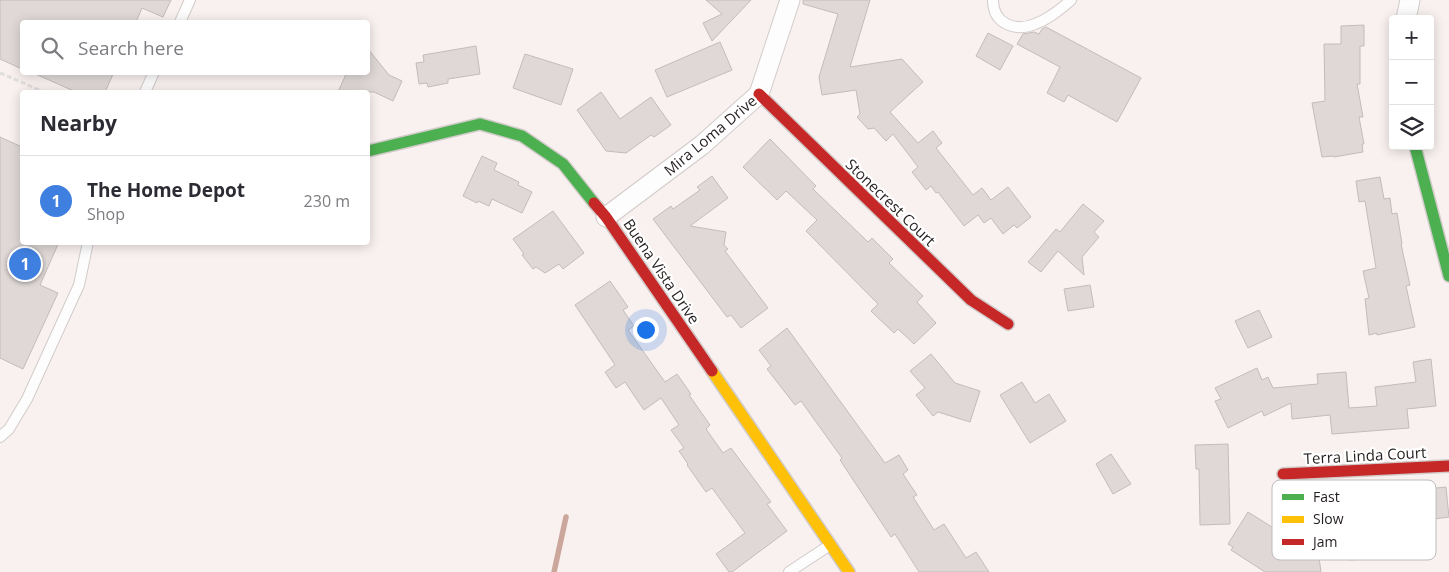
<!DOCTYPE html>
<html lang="en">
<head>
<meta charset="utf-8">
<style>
	:root { --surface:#fff; --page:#f2f2f3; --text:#2b2b33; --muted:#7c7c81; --line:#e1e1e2; --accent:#1a73e8 }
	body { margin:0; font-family:"Open Sans",sans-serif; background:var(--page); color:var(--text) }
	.controls { position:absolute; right:15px; top:15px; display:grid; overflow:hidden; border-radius:5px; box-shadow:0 2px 12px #0003 }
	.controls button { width:45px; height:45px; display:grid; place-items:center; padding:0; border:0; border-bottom:1px solid var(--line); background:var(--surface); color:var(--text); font:25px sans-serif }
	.you { position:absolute; left:645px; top:329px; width:18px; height:18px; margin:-12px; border:4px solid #fff; border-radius:50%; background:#1a73e8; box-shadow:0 0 0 8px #1a73e833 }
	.badge { display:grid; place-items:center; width:32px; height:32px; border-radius:50%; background:var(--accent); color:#fff; font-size:16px; font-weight:700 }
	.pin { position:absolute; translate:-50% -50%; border:2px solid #fff; box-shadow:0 1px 5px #0006 }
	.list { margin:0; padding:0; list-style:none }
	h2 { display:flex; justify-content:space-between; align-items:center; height:65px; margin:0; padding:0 20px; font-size:21px }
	h2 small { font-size:16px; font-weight:400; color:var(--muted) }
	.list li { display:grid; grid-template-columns:32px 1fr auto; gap:15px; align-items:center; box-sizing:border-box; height:90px; padding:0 20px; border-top:1px solid var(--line) }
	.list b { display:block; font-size:19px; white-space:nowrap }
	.list p { margin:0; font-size:16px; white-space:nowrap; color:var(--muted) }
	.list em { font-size:16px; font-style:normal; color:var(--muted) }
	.icon { flex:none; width:28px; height:28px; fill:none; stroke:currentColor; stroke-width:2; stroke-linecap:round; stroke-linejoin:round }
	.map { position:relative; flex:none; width:1449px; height:572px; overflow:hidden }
	.search { position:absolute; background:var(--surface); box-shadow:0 2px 12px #0003; left:20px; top:20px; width:350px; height:55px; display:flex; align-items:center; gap:12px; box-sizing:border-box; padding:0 18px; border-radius:5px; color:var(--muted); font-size:19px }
	.panel { position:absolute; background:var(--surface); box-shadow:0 2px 12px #0003; left:20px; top:90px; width:350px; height:155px; border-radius:5px }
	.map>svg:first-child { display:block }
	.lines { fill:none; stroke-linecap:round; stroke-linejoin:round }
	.stream { stroke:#cba69b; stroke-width:5.5 }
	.building { fill:#dfd8d7; stroke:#c2bcbb }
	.lane-casing { stroke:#d1cbca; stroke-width:12 }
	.street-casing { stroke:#d1cbca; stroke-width:21 }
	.fast-casing { stroke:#d1cbca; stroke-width:14 }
	.slow-casing { stroke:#d1cbca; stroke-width:14 }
	.jam-casing { stroke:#d1cbca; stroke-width:14 }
	.path { stroke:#e0dede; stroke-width:3; stroke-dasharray:5 2.5; stroke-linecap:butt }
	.lane { stroke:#fefdfd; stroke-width:10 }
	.street { stroke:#fefdfd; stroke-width:19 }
	.fast { stroke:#4caf50; stroke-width:11 }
	.slow { stroke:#ffc107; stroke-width:11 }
	.jam { stroke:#c62828; stroke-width:11 }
	.labels { text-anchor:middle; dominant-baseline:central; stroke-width:4.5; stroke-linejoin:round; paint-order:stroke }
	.street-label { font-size:15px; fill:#241f1e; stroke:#fff }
	.key { fill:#fff; stroke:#bdbcbc; stroke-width:1 }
	.key-label { font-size:14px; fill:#241f1e }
</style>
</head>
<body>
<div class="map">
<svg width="1449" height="572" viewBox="0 0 1449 572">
	<rect width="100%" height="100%" fill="#f9f1ef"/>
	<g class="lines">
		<!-- stream -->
		<path class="stream" d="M554,572L566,517"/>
	</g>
	<!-- building -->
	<g class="building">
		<path d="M0,0H171L163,17L142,8L136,22H22V69L0,59Z"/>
		<path d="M706,0H751L712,41L703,23L722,14Z"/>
		<path d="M803,0H870L850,67L902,59L923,82L890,112L918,143L933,131L942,143L936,148L973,195L982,188L991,200L1008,187L1031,217L1017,228L1014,225L1003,234L991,218L984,223L978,215L964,226L938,192L936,193L931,186L926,190L912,172L918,167L893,134L886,141L874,128L868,129L857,117L860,114L856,90L822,95L819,77L838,14L803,4Z"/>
		<path d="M1364,25V46H1360V84H1357L1363,117H1359L1364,144H1362L1363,152L1334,157V156L1322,157L1312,103L1325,101L1324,44H1341V26Z"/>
		<path d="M1046,27L1141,78L1117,122L1068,95L1064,102L1047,93L1060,67L1017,44L1023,34L1034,32L1039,34L1042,29Z"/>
		<path d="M988,33L1013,46L1000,70L976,56Z"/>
		<path d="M720,42L732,70L667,97L655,70Z"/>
		<path d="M476,46L480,74L448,79V83L428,87L427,83L419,84L416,63L424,62L423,55Z"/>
		<path d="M368,49L389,75L402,81L393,101L374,92H338L347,72H368Z"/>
		<path d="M525,54L573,69L561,105L513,88Z"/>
		<path d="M31,72H114L105,92H76Z"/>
		<path d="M601,92L620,119L651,97L671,125L654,137L651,135L626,153L606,151L577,110Z"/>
		<path d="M0,137L22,147V242H59L40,285L58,293L23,369L0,358Z"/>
		<path d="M770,139L816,186L813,189L868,242L872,238L893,259L889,263L923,296L917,302L936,323L914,344L898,329L894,333L871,311L878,304L806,231L817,220L786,191L777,200L743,167Z"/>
		<path d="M482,156L497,163L494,170L519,182L518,185L532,192L522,213L492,199L489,206L478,201L477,203L463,196Z"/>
		<path d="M712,176L728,198L690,226L726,232L724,245L728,249L725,251L768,308L741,328L731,315L727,317L653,219L671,206L673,209L700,190L697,187Z"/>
		<path d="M1380,177L1384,199L1390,198L1392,214L1397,213L1402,244H1401L1410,285L1406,286L1415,327L1377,335V333L1369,335L1365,299L1369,298L1363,271L1376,268L1365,201L1359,202L1356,181Z"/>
		<path d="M1083,204L1104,221L1094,232L1099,237L1082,257L1084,275L1058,251L1041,272L1028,262L1056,229L1060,232Z"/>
		<path d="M553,211L584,253L563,269L559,264L545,273L536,267L533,269L522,255L524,254L513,239Z"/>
		<path d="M610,281L628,307L623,310L634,326L628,330L665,382L677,374L691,394L689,395L710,425L706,429L723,453L731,448L771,502L767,504L787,531L732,572H729L716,554L745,533L712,488L706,492L687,465L688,464L679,451L684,448L671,430L679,425L661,398L644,410L625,382L616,388L605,372L615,365L575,305Z"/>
		<path d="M1090,285L1094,307L1068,311L1064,289Z"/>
		<path d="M1259,310L1272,337L1248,348L1235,321Z"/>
		<path d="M787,328L885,463L899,455L908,470L903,474L917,495L913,497L934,530L944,524L966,558L976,552L989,572H919L895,534L891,537L840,460L842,458L801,401L795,405L767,369L771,366L759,350Z"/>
		<path d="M931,354L955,383L980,391L970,422L938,412L933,416L916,395L925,388L910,371Z"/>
		<path d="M1431,359L1436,406L1407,409L1409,428L1332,434L1330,415L1292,419L1291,403L1264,416L1262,411L1228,428L1215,401L1221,399L1215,388L1257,368L1262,380L1268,377L1273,388L1318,384L1317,374L1346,372L1349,408L1377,406L1375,387L1416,382L1413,362Z"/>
		<path d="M1022,382L1035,403L1049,394L1066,421L1030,443L1000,395Z"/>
		<path d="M1228,444L1230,524L1200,525L1199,469H1196L1195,445Z"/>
		<path d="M1111,454L1131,484L1113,494L1096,464Z"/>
		<path d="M1446,487L1449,517L1434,519L1435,525L1405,528L1404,520L1367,523L1368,559L1349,560L1348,542L1317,543L1321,572H1265L1231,550L1233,547L1228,544L1248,512L1299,544V527H1302V517L1332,513V499Z"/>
	</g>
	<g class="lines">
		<!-- lane casing -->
		<g class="lane-casing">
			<g id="lane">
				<path d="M993,0C993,24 1015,32 1035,24C1049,19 1061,9 1071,0"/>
				<path d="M180,22L190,0"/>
				<path d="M145,92L154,72"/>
				<path d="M0,437L9,429L27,399L79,285L88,242"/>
				<path d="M789,572L830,545"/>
			</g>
		</g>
		<!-- street casing -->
		<g class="street-casing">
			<g id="street">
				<path d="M1406,19L1410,0"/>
				<path d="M606,217L702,145L759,94L790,0"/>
			</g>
		</g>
		<!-- fast casing -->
		<g class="fast-casing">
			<g id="fast">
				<path d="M1415,146L1449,276"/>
				<path d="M368,151L480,124L522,136L563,164L594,203"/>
			</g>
		</g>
		<!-- slow casing -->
		<g class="slow-casing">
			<path id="slow" d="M712,371L849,572"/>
		</g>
		<!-- jam casing -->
		<g class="jam-casing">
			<g id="jam">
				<path d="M759,94L971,300L1008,324"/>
				<path d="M594,203L606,217L712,371"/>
				<path d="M1283,474L1449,466"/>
			</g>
		</g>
		<!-- path -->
		<path class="path" d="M0,73L44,92"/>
		<!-- lane -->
		<use href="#lane" class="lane"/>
		<!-- street -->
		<use href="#street" class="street"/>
		<!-- fast -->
		<use href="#fast" class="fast"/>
		<!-- slow -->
		<use href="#slow" class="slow"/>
		<!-- jam -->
		<use href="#jam" class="jam"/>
	</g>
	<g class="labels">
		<!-- street labels -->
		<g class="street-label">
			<text transform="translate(710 135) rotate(-40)">Mira Loma Drive</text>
			<text transform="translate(891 202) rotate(44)">Stonecrest Court</text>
			<text transform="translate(662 271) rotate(56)">Buena Vista Drive</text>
			<text transform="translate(1365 455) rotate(-3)">Terra Linda Court</text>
		</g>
	</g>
	<!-- legend -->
	<rect x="1272" y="480" width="164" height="80" rx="8" class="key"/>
	<rect x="1282" y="494" width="22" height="6" fill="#4caf50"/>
	<rect x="1282" y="516" width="22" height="7" fill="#ffc107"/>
	<rect x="1282" y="539" width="22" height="6" fill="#c62828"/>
	<g class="key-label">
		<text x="1313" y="502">Fast</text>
		<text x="1313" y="524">Slow</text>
		<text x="1313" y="547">Jam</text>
	</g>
</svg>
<div class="controls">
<button>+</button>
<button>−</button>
<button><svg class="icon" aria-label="layers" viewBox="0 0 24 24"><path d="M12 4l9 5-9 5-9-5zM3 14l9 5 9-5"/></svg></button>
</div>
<div class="you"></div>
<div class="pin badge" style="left:25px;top:264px;background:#3f7fe0">1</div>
<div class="search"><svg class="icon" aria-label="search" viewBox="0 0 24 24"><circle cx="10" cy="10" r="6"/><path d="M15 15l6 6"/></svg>Search here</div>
<section class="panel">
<h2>Nearby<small></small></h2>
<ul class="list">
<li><span class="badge" style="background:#3f7fe0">1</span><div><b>The Home Depot</b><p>Shop</p></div><em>230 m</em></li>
</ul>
</section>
</div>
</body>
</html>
